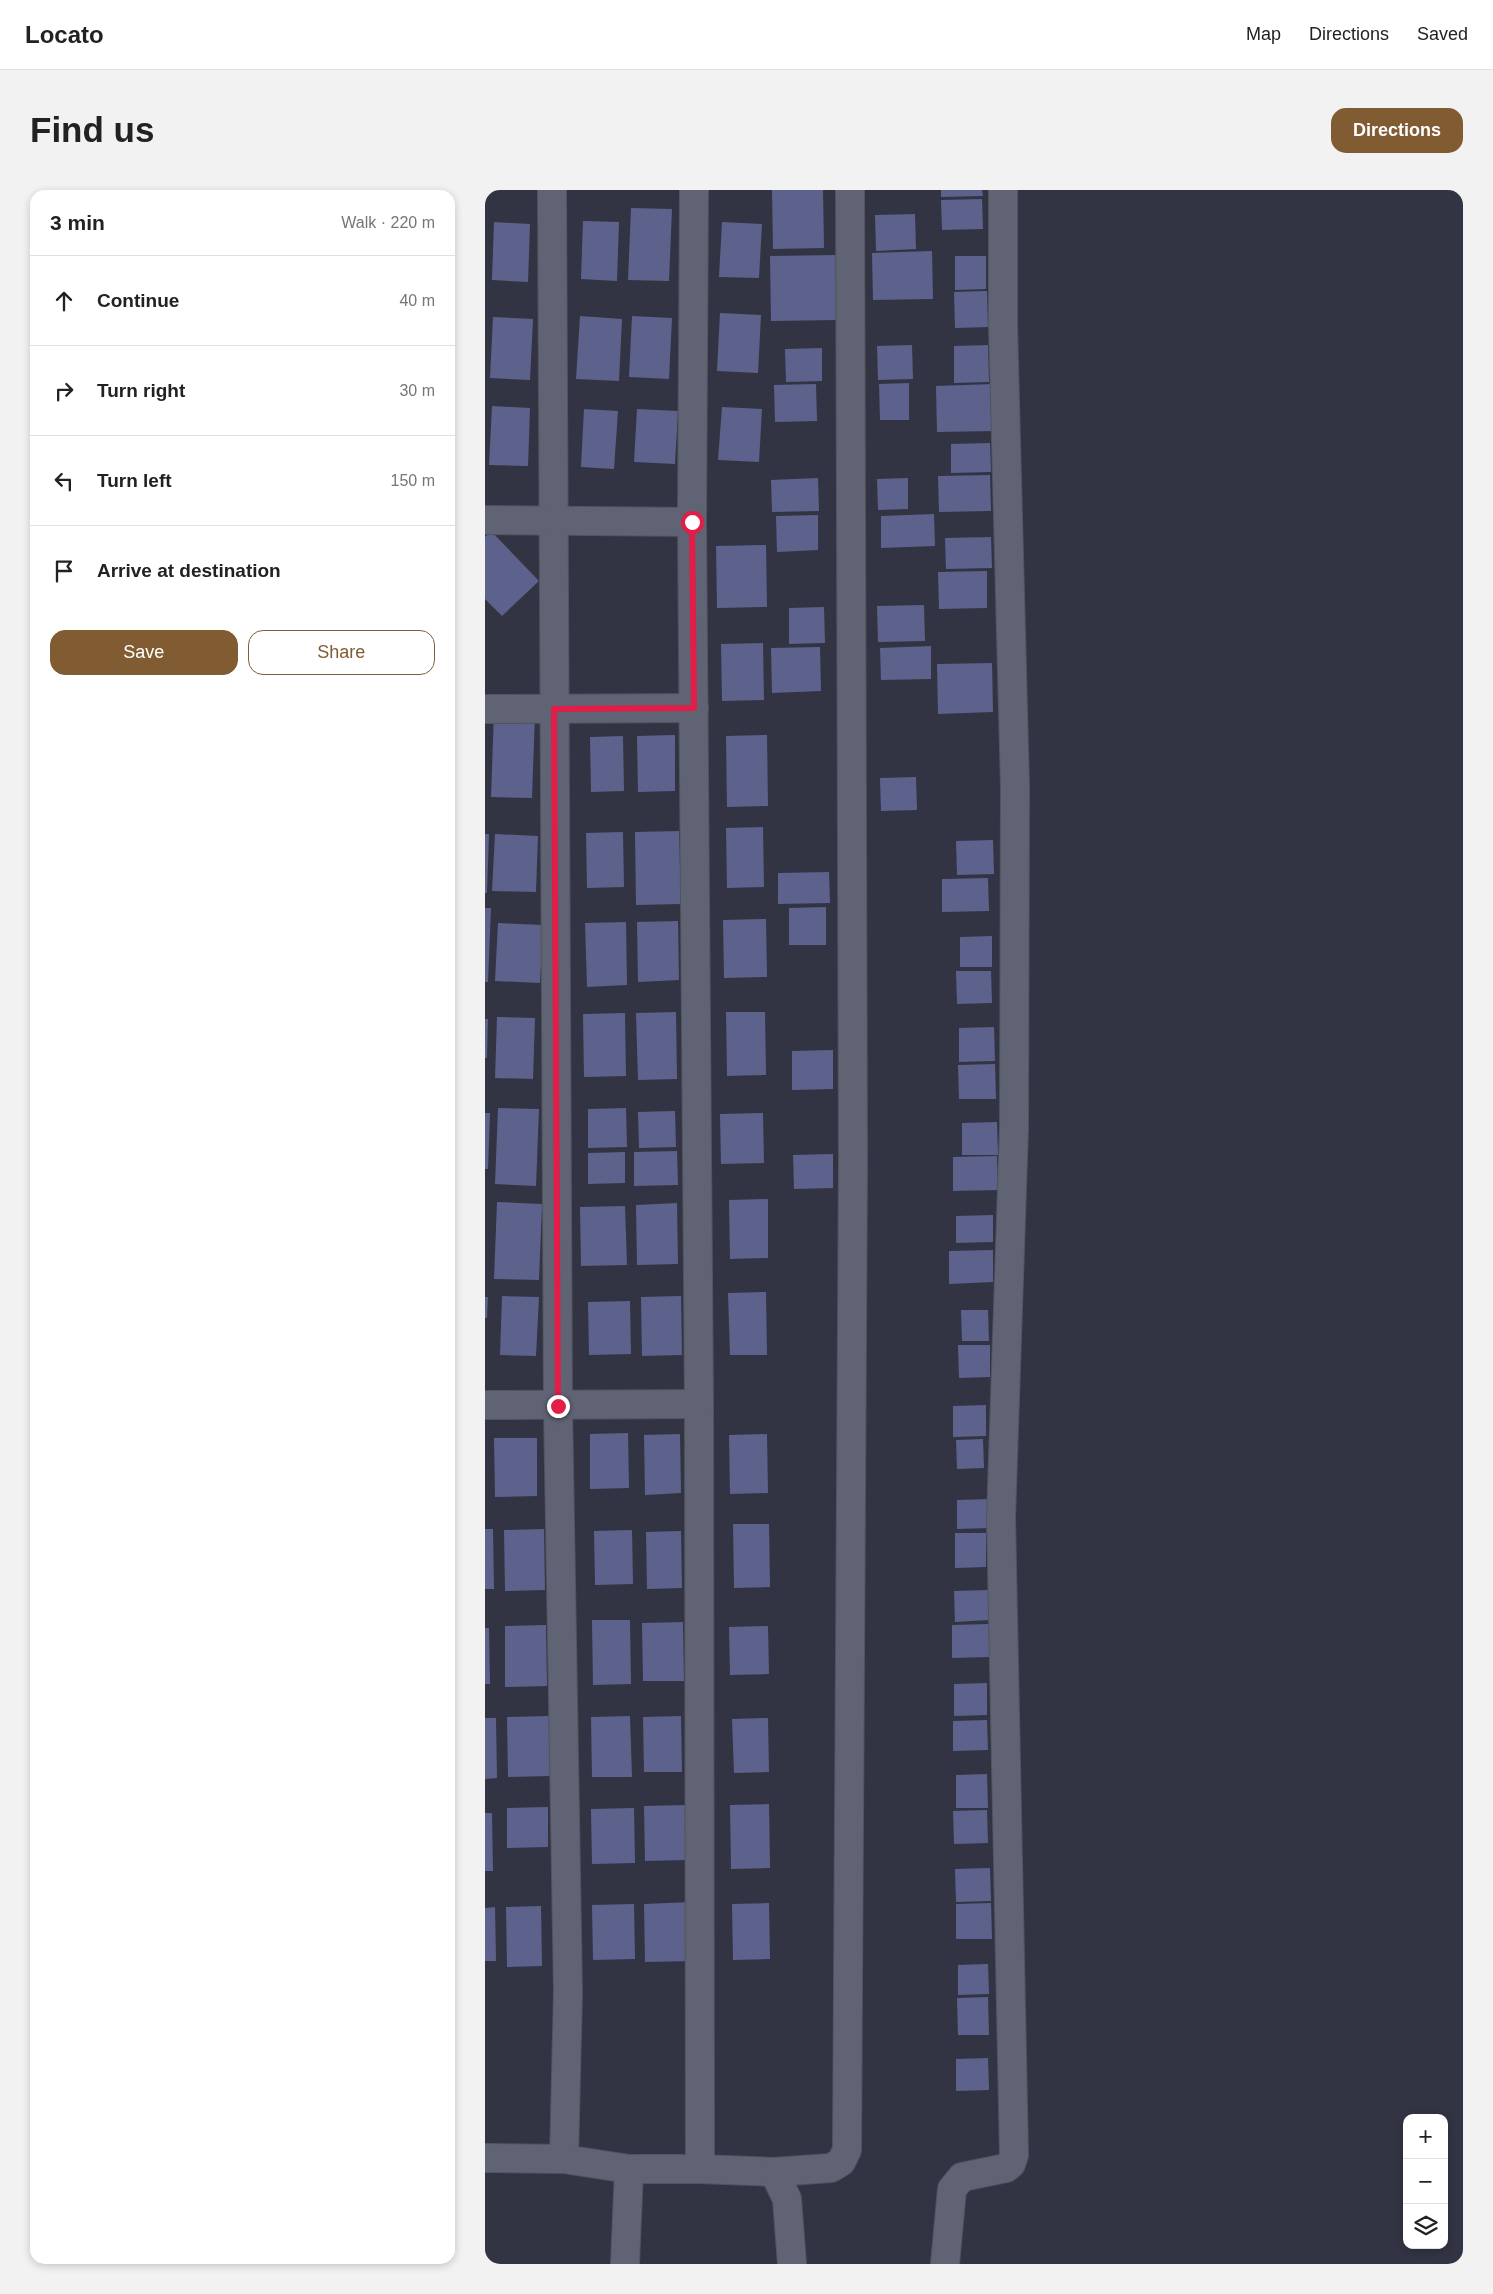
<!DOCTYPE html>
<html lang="en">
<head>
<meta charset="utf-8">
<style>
	:root { --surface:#fff; --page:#f2f2f2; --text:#222; --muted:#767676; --line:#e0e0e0; --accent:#815c33 }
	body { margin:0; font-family:Helvetica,sans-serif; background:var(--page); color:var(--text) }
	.controls { position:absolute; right:15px; bottom:15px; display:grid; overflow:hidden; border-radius:10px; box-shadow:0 2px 8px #0003 }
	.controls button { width:45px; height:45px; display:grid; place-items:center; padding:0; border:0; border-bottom:1px solid var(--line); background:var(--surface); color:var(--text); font:25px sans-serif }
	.stop { position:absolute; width:15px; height:15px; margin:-11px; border:4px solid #e11d48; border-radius:50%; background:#fff }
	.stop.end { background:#e11d48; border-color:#fff; box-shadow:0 1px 5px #0008 }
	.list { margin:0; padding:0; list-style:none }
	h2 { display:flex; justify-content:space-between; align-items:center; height:65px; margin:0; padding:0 20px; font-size:21px }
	h2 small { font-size:16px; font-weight:400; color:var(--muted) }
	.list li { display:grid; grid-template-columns:32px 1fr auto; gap:15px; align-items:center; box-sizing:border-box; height:90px; padding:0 20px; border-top:1px solid var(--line) }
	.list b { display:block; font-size:19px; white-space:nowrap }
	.list em { font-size:16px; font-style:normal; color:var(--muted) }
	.actions { display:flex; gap:10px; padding:15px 20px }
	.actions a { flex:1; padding:11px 0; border:1px solid var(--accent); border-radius:15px; text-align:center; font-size:18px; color:var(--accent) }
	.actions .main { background:var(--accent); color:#fff }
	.icon { flex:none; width:28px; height:28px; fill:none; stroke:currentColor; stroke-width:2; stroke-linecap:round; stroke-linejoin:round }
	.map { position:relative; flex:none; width:978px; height:2074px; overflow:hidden; border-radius:15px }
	header { display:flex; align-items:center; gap:30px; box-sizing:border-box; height:70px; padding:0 25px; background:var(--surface); border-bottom:1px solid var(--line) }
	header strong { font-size:24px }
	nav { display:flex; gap:28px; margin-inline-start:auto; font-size:18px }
	.intro { display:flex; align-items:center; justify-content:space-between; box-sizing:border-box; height:120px; padding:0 30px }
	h1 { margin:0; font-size:35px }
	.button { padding:12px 22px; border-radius:15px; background:var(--accent); color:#fff; font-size:18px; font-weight:700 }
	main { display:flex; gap:30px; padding:0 30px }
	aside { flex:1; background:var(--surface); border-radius:15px; box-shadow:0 2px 8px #0003 }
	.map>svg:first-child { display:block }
	.building { fill:#5c628b }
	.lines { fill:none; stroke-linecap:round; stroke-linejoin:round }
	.minor-casing { stroke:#51535f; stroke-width:30 }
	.minor { stroke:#606373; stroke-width:28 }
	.route { stroke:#e11d48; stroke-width:6 }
</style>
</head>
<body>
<header>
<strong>Locato</strong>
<nav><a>Map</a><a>Directions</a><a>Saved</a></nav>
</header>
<div class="intro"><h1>Find us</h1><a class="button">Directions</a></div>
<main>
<aside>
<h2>3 min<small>Walk · 220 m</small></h2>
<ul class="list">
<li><svg class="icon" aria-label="ahead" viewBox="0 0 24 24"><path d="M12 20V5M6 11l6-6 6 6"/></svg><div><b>Continue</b></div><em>40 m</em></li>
<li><svg class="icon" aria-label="right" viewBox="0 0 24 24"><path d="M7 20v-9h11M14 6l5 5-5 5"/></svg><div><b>Turn right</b></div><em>30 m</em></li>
<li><svg class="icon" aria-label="left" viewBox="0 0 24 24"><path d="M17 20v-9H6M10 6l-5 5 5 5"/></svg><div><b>Turn left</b></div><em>150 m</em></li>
<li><svg class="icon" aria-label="arrive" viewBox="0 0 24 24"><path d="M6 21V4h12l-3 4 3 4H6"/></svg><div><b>Arrive at destination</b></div></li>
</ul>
<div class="actions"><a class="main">Save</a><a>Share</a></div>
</aside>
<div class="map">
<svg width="978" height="2074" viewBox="0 0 978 2074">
	<rect width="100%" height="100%" fill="#323443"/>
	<!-- building -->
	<g class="building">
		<path d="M287,0H338L339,58L288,59Z"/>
		<path d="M456,0H497L498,6L456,7Z"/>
		<path d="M497,9L498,39L457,40L456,10Z"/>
		<path d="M146,18L187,19L184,91L143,90Z"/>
		<path d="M430,24L431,59L391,61L390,25Z"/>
		<path d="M98,31L134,32L132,91L96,89Z"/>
		<path d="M9,32L45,34L43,92L7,90Z"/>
		<path d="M237,32L277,34L274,88L234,87Z"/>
		<path d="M447,61L448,109L388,110L387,63Z"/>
		<path d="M352,65L353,130L286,131L285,66Z"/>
		<path d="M470,66H501V99L470,100Z"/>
		<path d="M502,101L503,137L470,138L469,102Z"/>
		<path d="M235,123L276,125L273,183L232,181Z"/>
		<path d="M95,126L137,129L134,191L91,189Z"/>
		<path d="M147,126L187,128L184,189L144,187Z"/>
		<path d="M8,127L48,129L45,190L5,188Z"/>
		<path d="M427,155L428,189L393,190L392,156Z"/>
		<path d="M503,155L504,192L469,193V156Z"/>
		<path d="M337,158V191L301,192L300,159Z"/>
		<path d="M424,193V230H395L394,194Z"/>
		<path d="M331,194L332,231L290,232L289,195Z"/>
		<path d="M509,194V241L452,242L451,196Z"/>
		<path d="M7,216L45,218L43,276L4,275Z"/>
		<path d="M237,217L277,219L274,272L233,270Z"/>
		<path d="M99,219L133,221L129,279L96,277Z"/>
		<path d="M152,219L193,221L190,274L149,272Z"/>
		<path d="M505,253L506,282L466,283V254Z"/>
		<path d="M505,285L506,321L454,322L453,286Z"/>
		<path d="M333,288L334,321L287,322L286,290Z"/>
		<path d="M423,288V319L393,320L392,289Z"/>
		<path d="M449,324L450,356L396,358V326Z"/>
		<path d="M333,325V360L292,362L291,326Z"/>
		<path d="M6,341L54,391L17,426L0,409V347Z"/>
		<path d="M506,347L507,378L461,379L460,348Z"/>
		<path d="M281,355L282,417L232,418L231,356Z"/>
		<path d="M502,381V418L454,419L453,382Z"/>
		<path d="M439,415L440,451L393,452L392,416Z"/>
		<path d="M339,417L340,453L304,454V418Z"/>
		<path d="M278,453L279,510L237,511L236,454Z"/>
		<path d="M446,456V489L396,490L395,458Z"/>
		<path d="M335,457L336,501L287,503L286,458Z"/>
		<path d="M507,473L508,522L453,524L452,474Z"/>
		<path d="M9,521L50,523L47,608L6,607Z"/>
		<path d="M190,545V601L153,602L152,546Z"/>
		<path d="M282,545L283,616L242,617L241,546Z"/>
		<path d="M138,546L139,601L106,602L105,547Z"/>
		<path d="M431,587L432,620L396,621L395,588Z"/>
		<path d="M278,637L279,697L242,698L241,638Z"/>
		<path d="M194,641L196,714L151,715L150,642Z"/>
		<path d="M138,642L139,697L102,698L101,643Z"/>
		<path d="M0,644H4L2,703H0Z"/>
		<path d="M10,644L53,646L51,702L7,701Z"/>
		<path d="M508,650L509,684L472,685L471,651Z"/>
		<path d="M344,682L345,713L293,714V683Z"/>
		<path d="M503,688L504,721L457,722V689Z"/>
		<path d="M341,717V755H304V718Z"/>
		<path d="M0,718H6L3,792H0Z"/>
		<path d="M281,729L282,787L239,788L238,730Z"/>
		<path d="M193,731L194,790L153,792L152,732Z"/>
		<path d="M141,732L142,795L102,797L100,733Z"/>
		<path d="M13,733L58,735L55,793L10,791Z"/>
		<path d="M507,746V777H475V747Z"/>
		<path d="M471,781H506L507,813L472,814Z"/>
		<path d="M191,822L192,889L153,890L151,823Z"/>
		<path d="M241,822H280L281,885L242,886Z"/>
		<path d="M140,823L141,886L99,887L98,824Z"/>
		<path d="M12,827L50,828L48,889L10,888Z"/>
		<path d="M0,829H3L2,868H0Z"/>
		<path d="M509,837L510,871L474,872V838Z"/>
		<path d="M348,860V899L307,900V861Z"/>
		<path d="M510,874L511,909H474L473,875Z"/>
		<path d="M13,918L54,919L51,996L10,994Z"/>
		<path d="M141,918L142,957L103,958V919Z"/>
		<path d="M190,921L191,957L154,958L153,922Z"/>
		<path d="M0,923H5L3,979H0Z"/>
		<path d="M278,923L279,973L236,974L235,924Z"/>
		<path d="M512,932L513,965H477V933Z"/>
		<path d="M192,961L193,995L149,996V962Z"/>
		<path d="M140,962V993L103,994V963Z"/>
		<path d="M348,964V998L309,999L308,965Z"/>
		<path d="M512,966L513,1000L468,1001V967Z"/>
		<path d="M283,1009V1068L245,1069L244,1010Z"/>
		<path d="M12,1012L57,1014L54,1090L9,1089Z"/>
		<path d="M192,1013L193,1074L152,1075L151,1015Z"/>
		<path d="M140,1016L142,1075L96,1076L95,1017Z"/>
		<path d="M508,1025V1052L471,1053V1026Z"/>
		<path d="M508,1060V1092L464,1094V1061Z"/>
		<path d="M281,1102L282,1165H245L243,1103Z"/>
		<path d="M17,1106L54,1107L51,1166L15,1165Z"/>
		<path d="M196,1106L197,1165L157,1166L156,1107Z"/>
		<path d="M0,1107H3L2,1128H0Z"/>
		<path d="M145,1111L146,1164L104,1165L103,1112Z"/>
		<path d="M476,1120H503L504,1151H477Z"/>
		<path d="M473,1155H505V1187L474,1188Z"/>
		<path d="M501,1215V1246L468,1247V1216Z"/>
		<path d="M143,1243L144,1298L105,1299V1244Z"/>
		<path d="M195,1244L196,1303L160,1305L159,1245Z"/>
		<path d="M282,1244L283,1303L245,1304L244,1245Z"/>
		<path d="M9,1248H52V1306L10,1307Z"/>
		<path d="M498,1249L499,1278L472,1279L471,1250Z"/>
		<path d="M505,1309L506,1338L472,1339V1310Z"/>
		<path d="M248,1334H284L285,1397L249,1398Z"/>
		<path d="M0,1339H8L9,1399H0Z"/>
		<path d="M59,1339L60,1400L20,1401L19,1340Z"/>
		<path d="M147,1340L148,1394L110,1395L109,1341Z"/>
		<path d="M196,1341L197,1398L162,1399L161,1342Z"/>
		<path d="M470,1343H501V1377L470,1378Z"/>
		<path d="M504,1400V1430L470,1432L469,1401Z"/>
		<path d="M107,1430H145L146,1494L108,1495Z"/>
		<path d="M198,1432L199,1491H158L157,1433Z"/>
		<path d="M504,1434V1467L467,1468V1435Z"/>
		<path d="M61,1435L62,1496L20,1497V1436Z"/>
		<path d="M283,1436L284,1484L245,1485L244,1437Z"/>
		<path d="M0,1438H4L5,1494H0Z"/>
		<path d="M502,1493V1525L469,1526V1494Z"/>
		<path d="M64,1526L65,1586L23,1587L22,1527Z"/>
		<path d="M145,1526L147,1587H107L106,1527Z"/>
		<path d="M196,1526L197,1582H159L158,1527Z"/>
		<path d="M0,1528H11L12,1588L0,1589Z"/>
		<path d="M283,1528L284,1582L249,1583L247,1529Z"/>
		<path d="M502,1530L503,1560L468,1561V1531Z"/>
		<path d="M502,1584L503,1618H471V1585Z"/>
		<path d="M284,1614L285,1678L246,1679L245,1615Z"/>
		<path d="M202,1615V1670L160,1671L159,1616Z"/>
		<path d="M63,1617V1657L22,1658V1618Z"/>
		<path d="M149,1618L150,1673L107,1674L106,1619Z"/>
		<path d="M502,1620L503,1653L469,1654L468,1621Z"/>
		<path d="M0,1623H7L8,1681H0Z"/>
		<path d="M505,1678L506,1711L471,1712L470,1679Z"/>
		<path d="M206,1712L207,1771L160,1772L159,1714Z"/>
		<path d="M284,1713L285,1769L248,1770L247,1714Z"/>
		<path d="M506,1713L507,1749H471V1714Z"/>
		<path d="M149,1714L150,1769L108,1770L107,1715Z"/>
		<path d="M56,1716L57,1776L22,1777L21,1717Z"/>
		<path d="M10,1717L11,1771H0V1718Z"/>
		<path d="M503,1774L504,1804L473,1805V1775Z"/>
		<path d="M503,1807L504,1845H473L472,1808Z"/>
		<path d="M503,1868L504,1900L471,1901V1869Z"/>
	</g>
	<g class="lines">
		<!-- minor casing -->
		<g class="minor-casing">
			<g id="minor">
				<path d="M67,0L73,1216L83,1802L79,1969L144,1979H215"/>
				<path d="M209,0L207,332L214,1214L215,1979L289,1982L302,2009L307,2074"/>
				<path d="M0,330L207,332"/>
				<path d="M0,519L209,518"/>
				<path d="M0,1215L214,1214"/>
				<path d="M0,1968L79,1969"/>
				<path d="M289,1982L346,1978L356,1972L362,1960L368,973L365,0"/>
				<path d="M140,2074L144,1979"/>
				<path d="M460,2074L467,1999L477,1987L521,1978L526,1974L529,1965L516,1328L529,938L530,597L518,134V0"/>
			</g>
		</g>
		<!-- minor -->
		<use href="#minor" class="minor"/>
	</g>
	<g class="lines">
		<!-- route -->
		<path class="route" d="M73,1216L69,519L209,518L207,332"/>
	</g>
</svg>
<div class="controls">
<button>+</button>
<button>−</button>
<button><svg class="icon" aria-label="layers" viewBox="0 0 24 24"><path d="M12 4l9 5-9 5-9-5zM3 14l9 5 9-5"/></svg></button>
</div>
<div class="stop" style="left:207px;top:332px"></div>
<div class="stop end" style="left:73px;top:1216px"></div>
</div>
</main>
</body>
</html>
